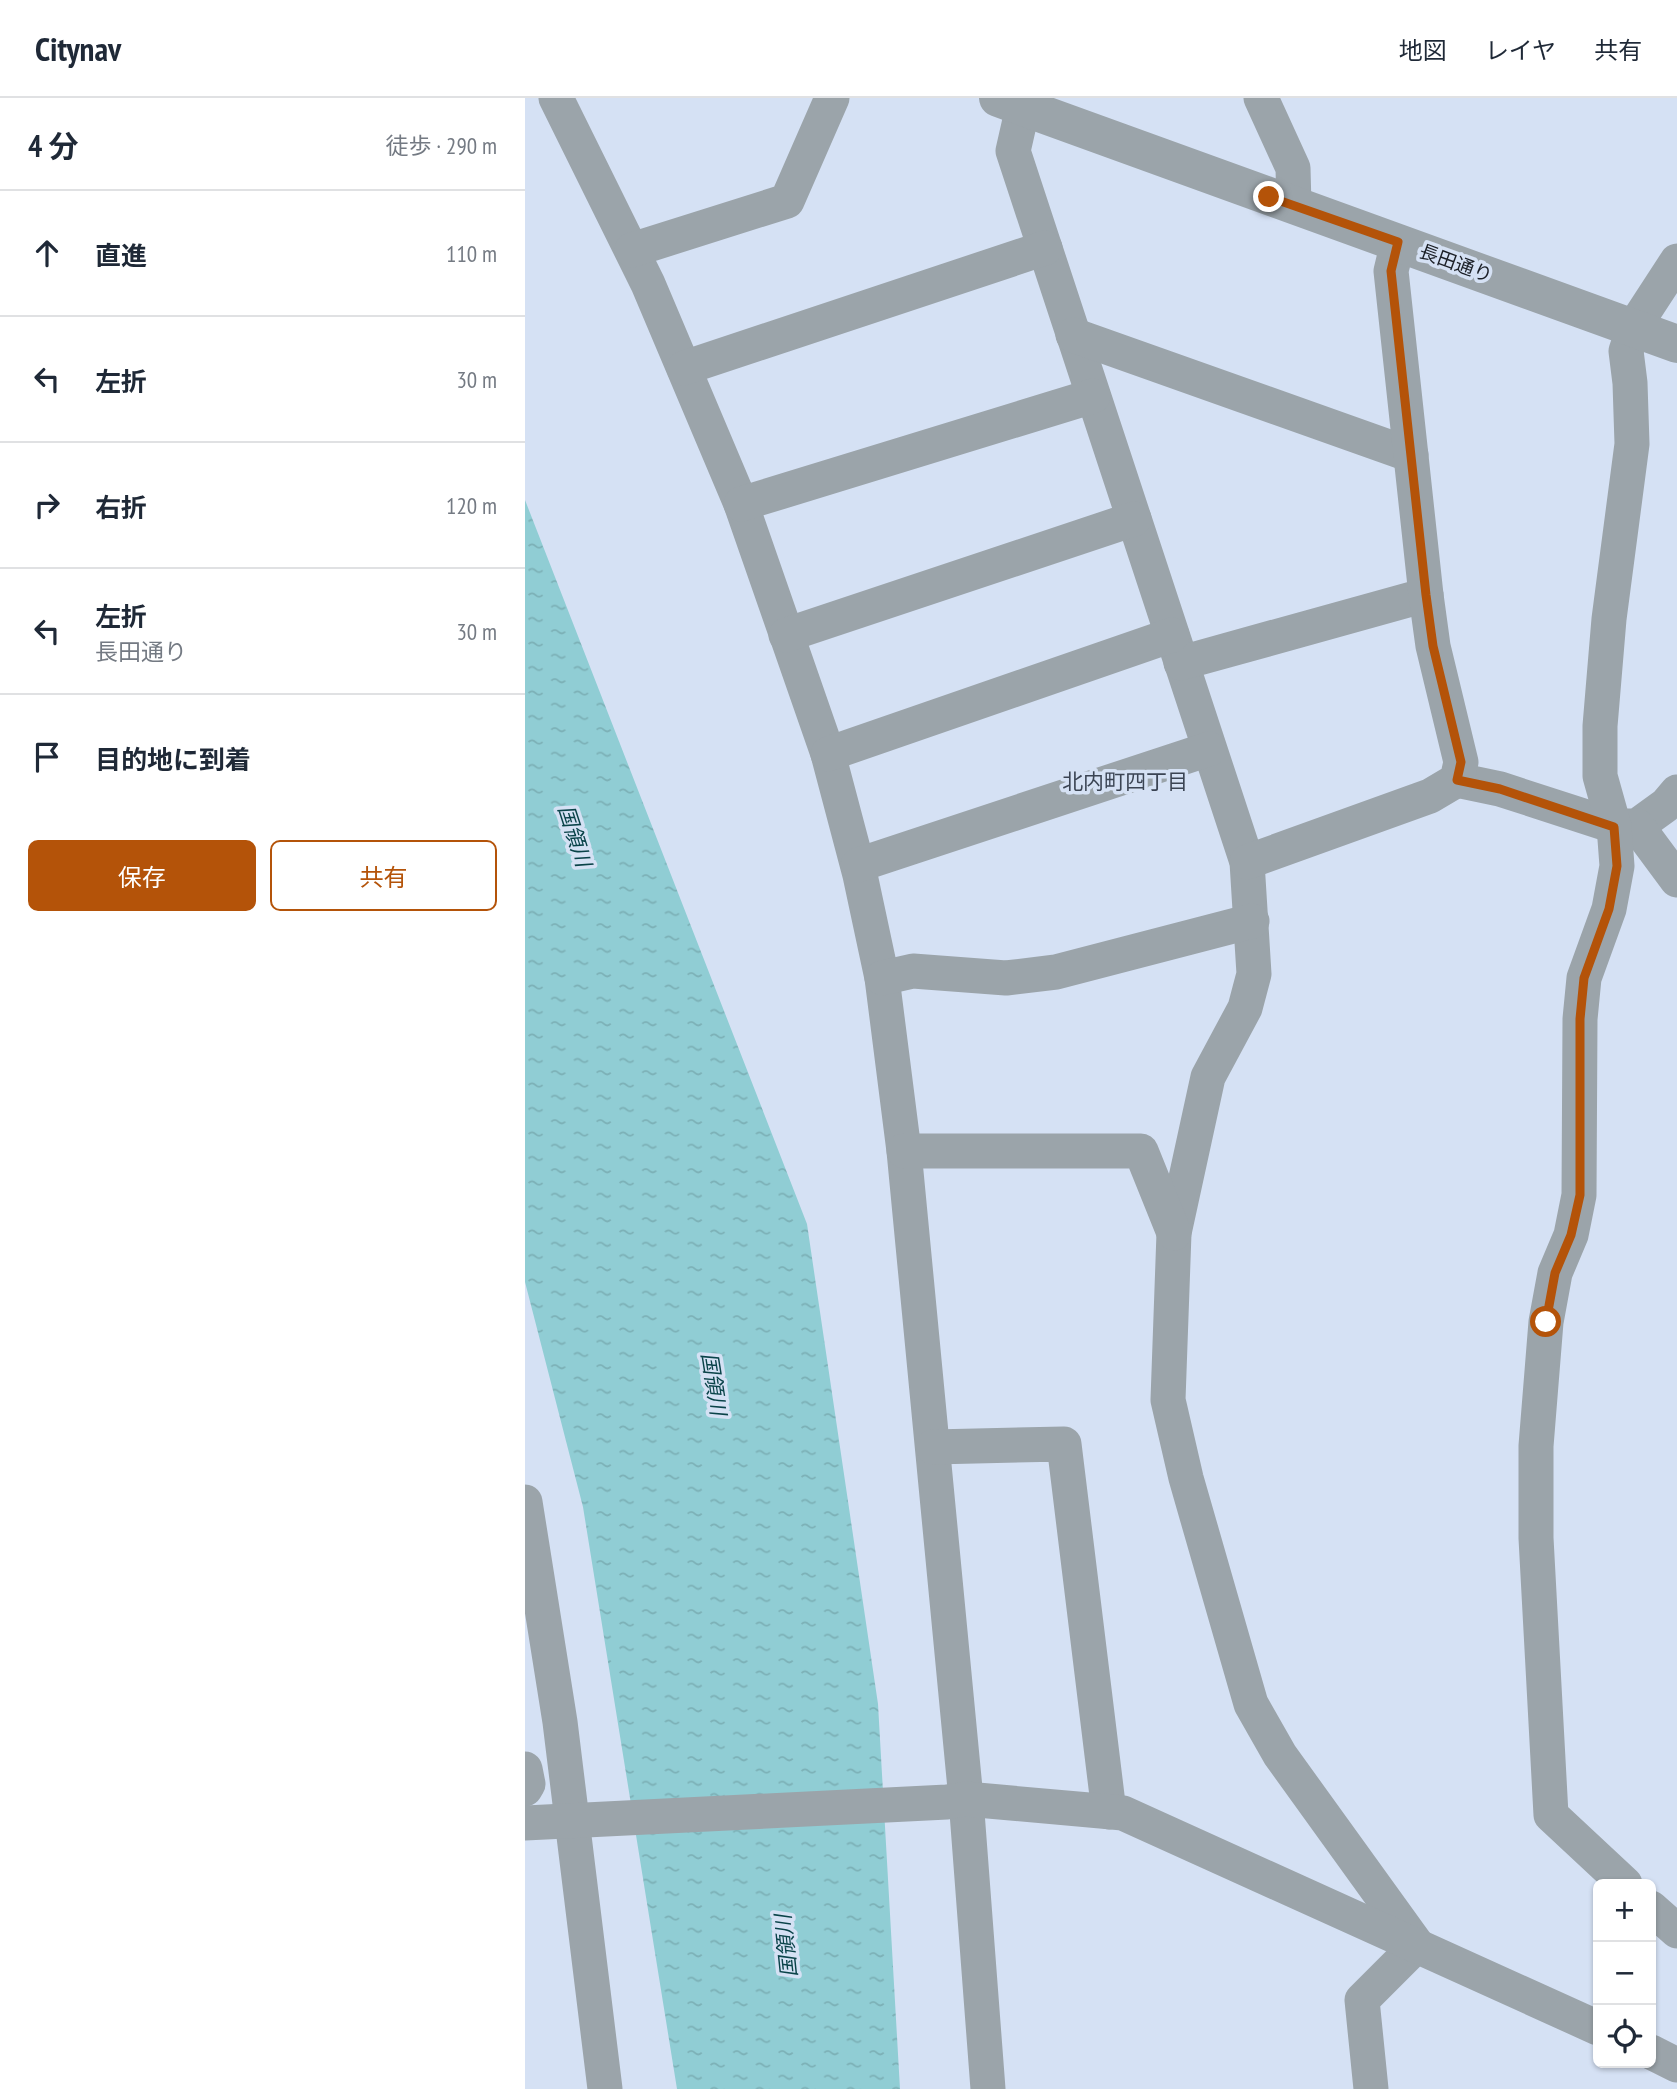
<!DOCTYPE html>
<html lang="ja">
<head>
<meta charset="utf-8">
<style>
	:root { --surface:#fff; --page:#f6f6f7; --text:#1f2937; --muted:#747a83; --line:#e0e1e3; --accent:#b45309 }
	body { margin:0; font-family:"PT Sans Narrow","Noto Sans JP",sans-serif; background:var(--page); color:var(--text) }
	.controls { position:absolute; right:21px; bottom:21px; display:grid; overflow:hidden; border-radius:10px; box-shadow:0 2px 5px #0004 }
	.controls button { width:63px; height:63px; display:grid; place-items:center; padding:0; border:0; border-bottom:2px solid var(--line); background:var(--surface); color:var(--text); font:35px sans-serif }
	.stop { position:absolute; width:21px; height:21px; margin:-16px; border:5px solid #b45309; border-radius:50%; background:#fff }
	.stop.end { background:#b45309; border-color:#fff; box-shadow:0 2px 7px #0008 }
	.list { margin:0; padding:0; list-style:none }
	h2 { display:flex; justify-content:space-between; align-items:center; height:91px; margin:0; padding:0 28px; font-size:30px }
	h2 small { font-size:23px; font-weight:400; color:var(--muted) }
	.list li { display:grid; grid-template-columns:46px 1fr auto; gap:21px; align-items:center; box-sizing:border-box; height:126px; padding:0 28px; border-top:2px solid var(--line) }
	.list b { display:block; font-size:26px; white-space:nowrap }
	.list p { margin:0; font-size:23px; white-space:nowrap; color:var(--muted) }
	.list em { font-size:23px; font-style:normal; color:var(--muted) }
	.actions { display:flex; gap:14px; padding:21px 28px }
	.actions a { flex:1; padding:16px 0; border:2px solid var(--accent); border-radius:10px; text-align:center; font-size:24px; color:var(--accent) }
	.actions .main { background:var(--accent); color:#fff }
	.icon { flex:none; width:38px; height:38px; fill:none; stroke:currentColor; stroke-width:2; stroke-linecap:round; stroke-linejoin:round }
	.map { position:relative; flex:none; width:1152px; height:1991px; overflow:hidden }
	header { display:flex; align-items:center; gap:42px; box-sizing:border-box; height:98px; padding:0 35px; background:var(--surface); border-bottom:2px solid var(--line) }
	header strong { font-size:33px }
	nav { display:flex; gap:38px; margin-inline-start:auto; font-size:24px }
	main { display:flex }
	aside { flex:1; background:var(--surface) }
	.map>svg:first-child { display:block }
	.water { fill:url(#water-ripples) }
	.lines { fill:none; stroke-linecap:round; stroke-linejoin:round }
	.minor { stroke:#9ba4aa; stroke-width:35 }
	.tertiary { stroke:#9ba4aa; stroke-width:38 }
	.route { stroke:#b45309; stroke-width:9 }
	.labels { text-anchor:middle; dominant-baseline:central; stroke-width:7; stroke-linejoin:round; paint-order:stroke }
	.street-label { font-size:19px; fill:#1b1f26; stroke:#d5e1f4 }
	.neighbourhood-label { font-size:21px; fill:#3b4453; stroke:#d5e1f4 }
	.water-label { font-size:21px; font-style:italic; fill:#0a4349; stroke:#d5e1f4 }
</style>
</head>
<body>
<header>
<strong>Citynav</strong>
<nav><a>地図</a><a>レイヤ</a><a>共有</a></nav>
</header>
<main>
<aside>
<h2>4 分<small>徒歩 · 290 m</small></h2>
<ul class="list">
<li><svg class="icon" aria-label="ahead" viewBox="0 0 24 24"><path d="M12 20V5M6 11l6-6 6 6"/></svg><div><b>直進</b></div><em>110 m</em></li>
<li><svg class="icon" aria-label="left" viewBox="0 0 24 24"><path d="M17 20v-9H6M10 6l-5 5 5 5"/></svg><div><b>左折</b></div><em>30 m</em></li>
<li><svg class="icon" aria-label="right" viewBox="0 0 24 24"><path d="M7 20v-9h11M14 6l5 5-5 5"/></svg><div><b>右折</b></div><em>120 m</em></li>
<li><svg class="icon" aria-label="left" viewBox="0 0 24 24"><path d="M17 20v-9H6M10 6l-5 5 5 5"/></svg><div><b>左折</b><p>長田通り</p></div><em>30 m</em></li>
<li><svg class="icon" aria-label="arrive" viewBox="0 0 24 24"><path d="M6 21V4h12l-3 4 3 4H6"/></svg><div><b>目的地に到着</b></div></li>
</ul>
<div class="actions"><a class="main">保存</a><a>共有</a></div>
</aside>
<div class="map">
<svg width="1152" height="1991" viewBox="0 0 1152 1991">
	<defs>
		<pattern id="water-ripples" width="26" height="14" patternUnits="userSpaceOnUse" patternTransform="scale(1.75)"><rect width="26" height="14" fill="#90cdd4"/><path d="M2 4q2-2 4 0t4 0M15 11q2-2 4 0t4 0" fill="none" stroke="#7cb0b6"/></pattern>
	</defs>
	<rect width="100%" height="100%" fill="#d5e1f4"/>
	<!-- water -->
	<path class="water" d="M0,402L282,1126L353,1606L375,1991H152L58,1409L0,1184Z"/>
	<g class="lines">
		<!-- minor -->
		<g class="minor">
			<path d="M31,0L123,186L216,406L303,656L335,777L357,880L379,1053L441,1701L463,1991"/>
			<path d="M736,0L768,70L769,108"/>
			<path d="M498,9L488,53L722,764L729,876L720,910L683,979L649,1135L643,1302L661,1380L726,1606L755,1657L892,1847L837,1902L846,1991"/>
			<path d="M107,152L262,103L307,0"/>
			<path d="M548,237L886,357"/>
			<path d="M159,270L520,150"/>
			<path d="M216,406L568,298"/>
			<path d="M261,537L609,421"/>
			<path d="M656,565L901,497"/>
			<path d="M303,656L647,537"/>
			<path d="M932,682L975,691L1089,728H1112L1141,707L1152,694"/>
			<path d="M1112,728L1152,782"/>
			<path d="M722,764L905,698L932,682L936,664L908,548L901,497L866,173L873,144"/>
			<path d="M333,767L684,651"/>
			<path d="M357,880L388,873L481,880L531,874L727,823"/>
			<path d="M379,1053H616L649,1135"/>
			<path d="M408,1349L539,1346L584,1714"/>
			<path d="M0,1404L35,1624L80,1991"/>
			<path d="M0,1671L3,1686L0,1691"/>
			<path d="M0,1725L422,1704L441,1701L598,1715L1073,1930"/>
			<path d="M1100,1786L1026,1717L1011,1440V1348L1021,1224L1030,1175L1046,1137L1054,1097L1055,921L1059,880L1084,811L1092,768L1089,728L1075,678V628L1084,521L1107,346L1105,285L1101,253L1109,229L1152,163"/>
			<path d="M1126,1810L1152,1833"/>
			<path d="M1126,1954L1152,1967"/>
		</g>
		<!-- tertiary -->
		<path class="tertiary" d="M473,0L1152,246"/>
	</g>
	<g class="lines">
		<!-- route -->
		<path class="route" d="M744,99L873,144L866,173L901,497L908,548L936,664L932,682L975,691L1089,729L1092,768L1084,811L1059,880L1055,921V1097L1046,1137L1030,1175L1021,1224"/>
	</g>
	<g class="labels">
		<!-- street labels -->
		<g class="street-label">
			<text transform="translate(931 165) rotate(20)">長田通り</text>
		</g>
		<!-- neighbourhood labels -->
		<g class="neighbourhood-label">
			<text x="600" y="683">北内町四丁目</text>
		</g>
		<!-- water labels -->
		<g class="water-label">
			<text transform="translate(50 738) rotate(72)">国領川</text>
			<text transform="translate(189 1286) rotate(81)">国領川</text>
			<text transform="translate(261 1848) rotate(-96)">国領川</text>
		</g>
	</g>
</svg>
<div class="controls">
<button>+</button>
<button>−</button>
<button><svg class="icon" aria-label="locate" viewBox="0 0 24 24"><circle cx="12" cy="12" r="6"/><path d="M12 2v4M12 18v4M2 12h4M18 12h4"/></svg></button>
</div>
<div class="stop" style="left:1021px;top:1224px"></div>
<div class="stop end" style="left:744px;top:99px"></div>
</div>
</main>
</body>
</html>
